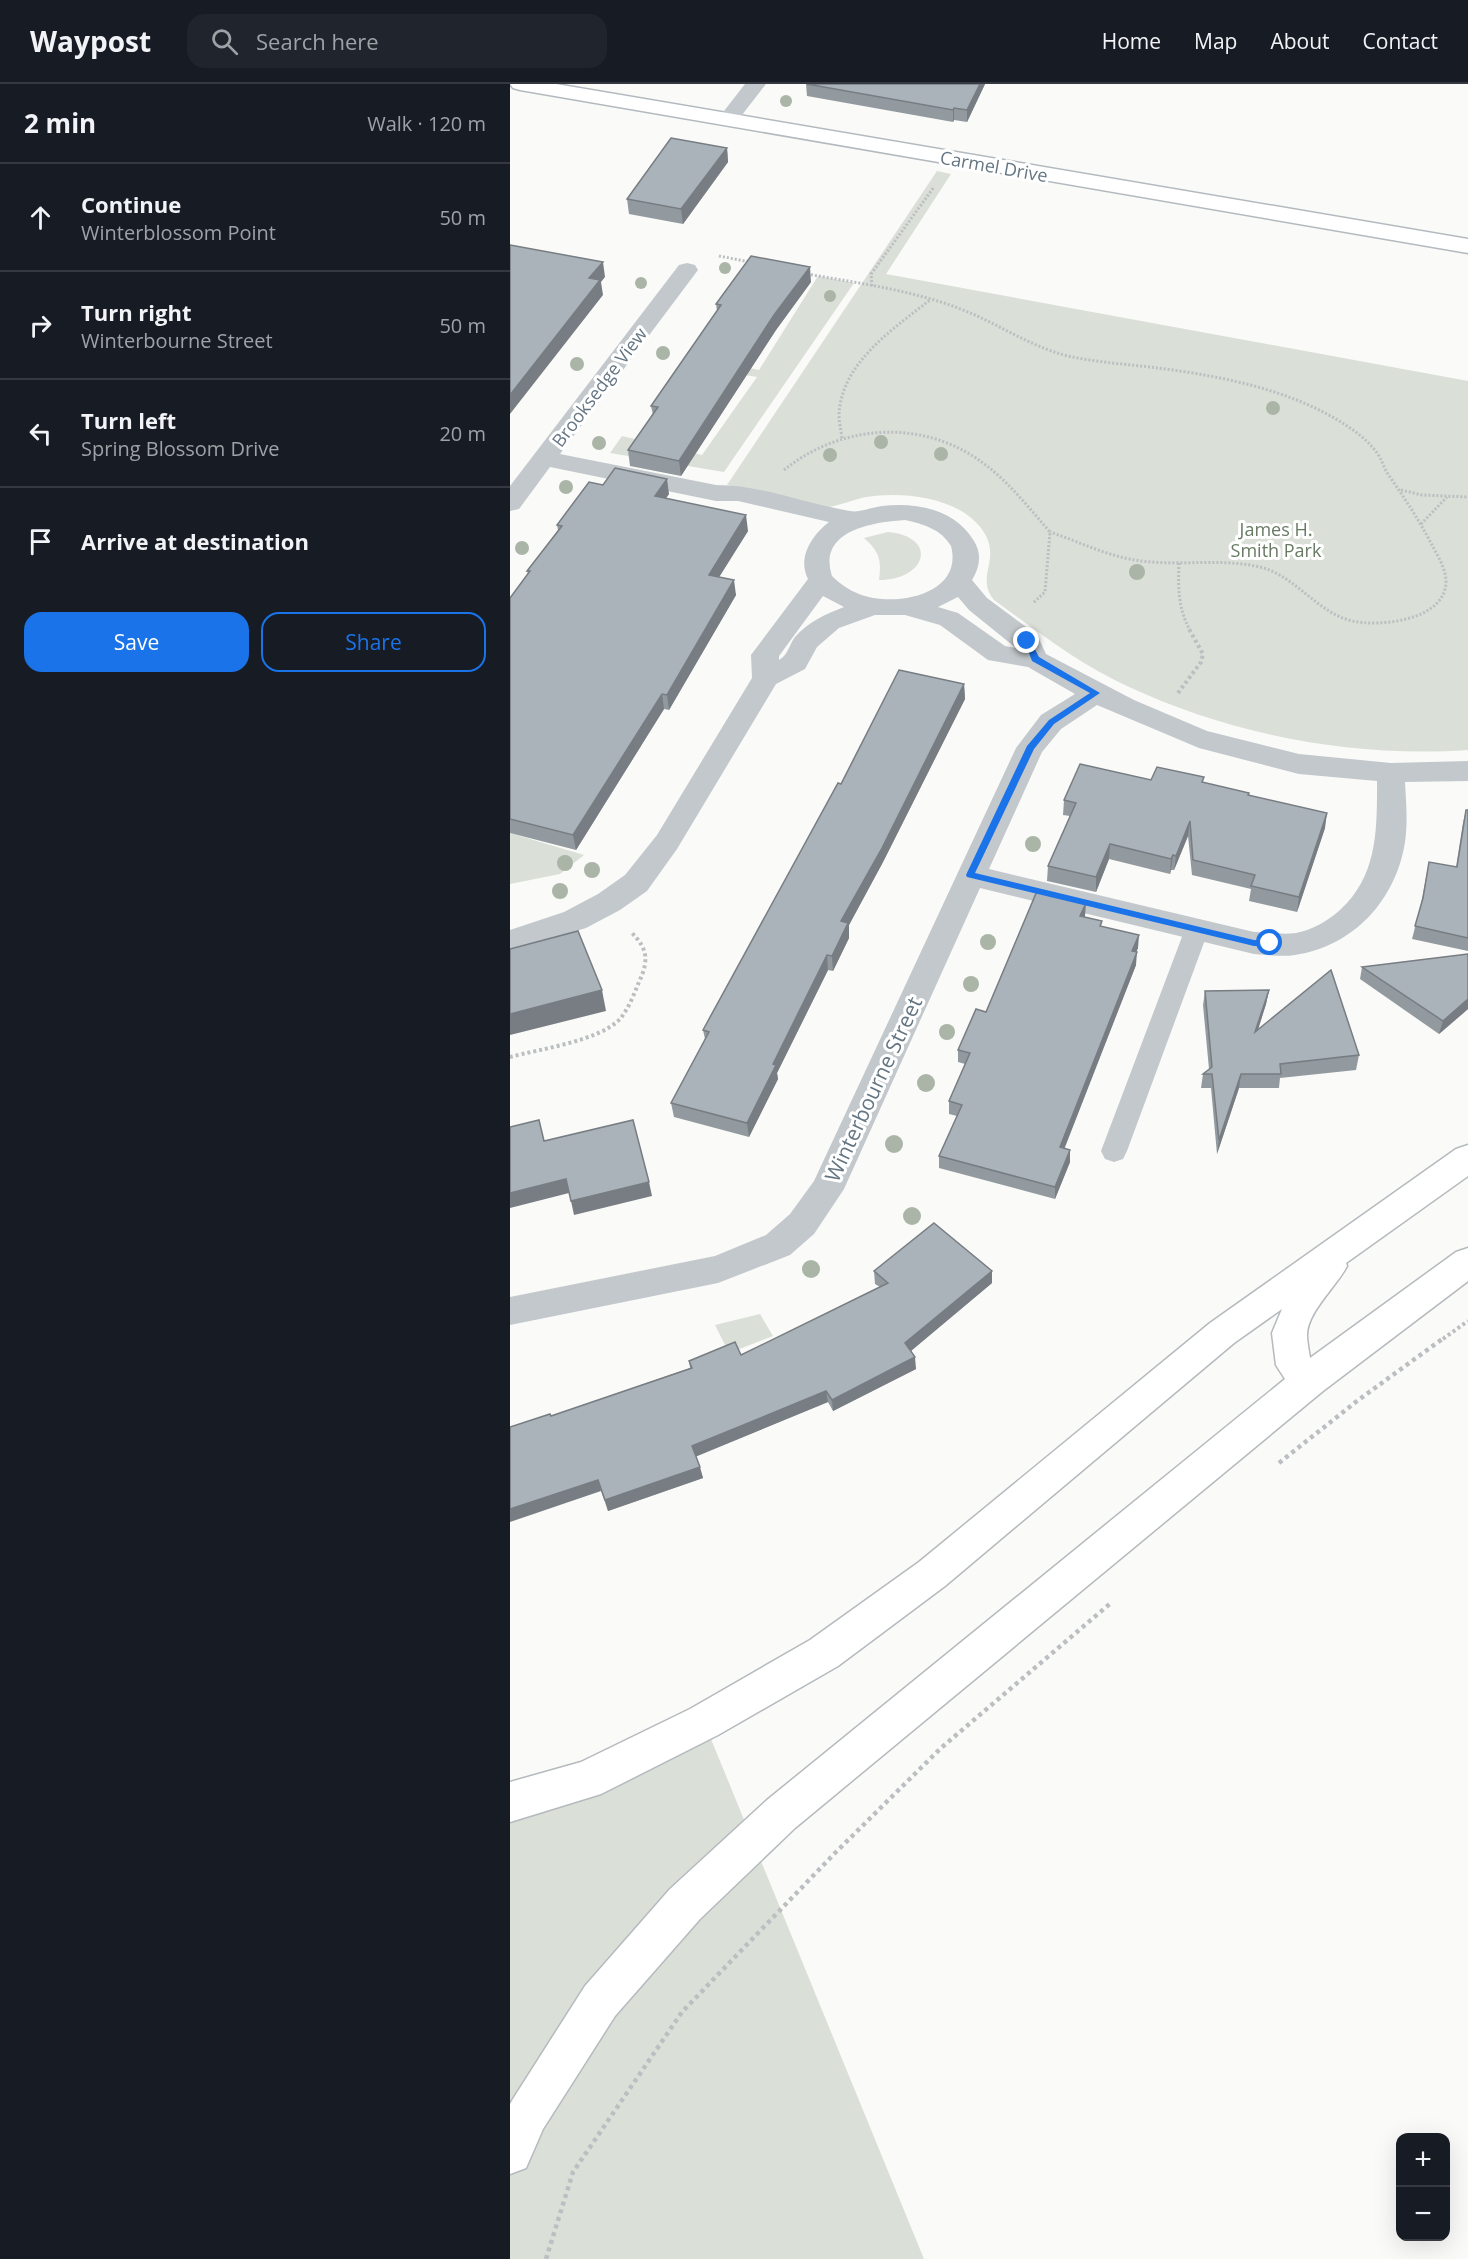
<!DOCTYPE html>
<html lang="en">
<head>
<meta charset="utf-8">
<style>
	:root { --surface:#171b24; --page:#20242c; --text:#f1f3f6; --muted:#9ea1a6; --line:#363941; --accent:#1a73e8 }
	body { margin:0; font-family:"Open Sans",sans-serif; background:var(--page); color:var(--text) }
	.controls { position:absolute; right:18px; bottom:18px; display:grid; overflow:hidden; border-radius:12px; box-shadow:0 6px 24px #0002 }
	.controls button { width:54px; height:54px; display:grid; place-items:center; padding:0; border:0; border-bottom:2px solid var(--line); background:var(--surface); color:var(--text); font:30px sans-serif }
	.stop { position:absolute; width:18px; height:18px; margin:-14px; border:4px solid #1a73e8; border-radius:50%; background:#fff }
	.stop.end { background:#1a73e8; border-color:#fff; box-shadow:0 2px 6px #0008 }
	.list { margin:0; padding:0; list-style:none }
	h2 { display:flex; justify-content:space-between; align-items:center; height:78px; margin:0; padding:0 24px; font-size:26px }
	h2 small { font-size:20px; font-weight:400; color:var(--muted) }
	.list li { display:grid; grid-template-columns:39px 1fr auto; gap:18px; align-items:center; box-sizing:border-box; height:108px; padding:0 24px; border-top:2px solid var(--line) }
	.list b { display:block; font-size:22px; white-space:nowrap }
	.list p { margin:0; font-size:20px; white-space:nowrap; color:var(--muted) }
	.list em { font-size:20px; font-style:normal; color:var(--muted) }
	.actions { display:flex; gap:12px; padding:18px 24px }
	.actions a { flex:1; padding:14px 0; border:2px solid var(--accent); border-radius:18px; text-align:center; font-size:21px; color:var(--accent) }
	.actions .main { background:var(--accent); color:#fff }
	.icon { flex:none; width:33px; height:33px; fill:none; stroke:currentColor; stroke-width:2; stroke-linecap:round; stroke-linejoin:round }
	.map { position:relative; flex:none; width:958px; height:2175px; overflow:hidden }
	header { display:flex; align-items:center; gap:36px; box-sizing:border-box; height:84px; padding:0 30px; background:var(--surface); border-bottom:2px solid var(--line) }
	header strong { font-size:28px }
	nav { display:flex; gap:33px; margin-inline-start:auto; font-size:21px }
	.search { width:420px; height:54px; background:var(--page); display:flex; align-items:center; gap:15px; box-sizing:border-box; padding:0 21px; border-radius:18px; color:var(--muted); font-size:22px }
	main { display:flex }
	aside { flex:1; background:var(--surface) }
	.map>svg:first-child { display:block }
	.green { fill:#dadfd7 }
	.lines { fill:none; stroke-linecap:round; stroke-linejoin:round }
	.secondary-casing { stroke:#b3babf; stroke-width:3 }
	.primary-casing { stroke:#b5babe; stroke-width:3 }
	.path-far2 { stroke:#bbbfc2; stroke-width:3; stroke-dasharray:2 2; stroke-linecap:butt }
	.path-far1 { stroke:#bbbfc2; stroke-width:4; stroke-dasharray:3 3; stroke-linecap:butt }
	.path { stroke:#bbbfc2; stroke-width:4.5; stroke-dasharray:4 4; stroke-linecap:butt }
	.lane { fill:#c3c8cc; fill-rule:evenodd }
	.street { fill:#c3c8cc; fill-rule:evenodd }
	.secondary { fill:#fff; fill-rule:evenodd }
	.primary { fill:#fff; fill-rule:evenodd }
	.tree { fill:#aab4a7 }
	.wall { fill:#929a9f }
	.shaded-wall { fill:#777d82 }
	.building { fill:#aab3b9; stroke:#777d82; stroke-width:1.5 }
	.route { fill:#1a73e8 }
	.labels { text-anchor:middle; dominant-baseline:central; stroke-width:6; stroke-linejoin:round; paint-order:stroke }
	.far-street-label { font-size:18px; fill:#657683; stroke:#fff }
	.far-park-label { font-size:18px; fill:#687a64; stroke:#fff }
	.street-label { font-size:21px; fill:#657683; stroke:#fff }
</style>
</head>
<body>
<header>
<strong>Waypost</strong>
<div class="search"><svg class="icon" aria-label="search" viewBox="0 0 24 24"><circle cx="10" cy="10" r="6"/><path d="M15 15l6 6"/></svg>Search here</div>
<nav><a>Home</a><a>Map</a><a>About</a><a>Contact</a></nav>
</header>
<main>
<aside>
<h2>2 min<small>Walk · 120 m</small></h2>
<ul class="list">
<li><svg class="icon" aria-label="ahead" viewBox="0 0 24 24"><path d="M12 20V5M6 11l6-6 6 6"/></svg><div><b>Continue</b><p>Winterblossom Point</p></div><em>50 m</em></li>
<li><svg class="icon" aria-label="right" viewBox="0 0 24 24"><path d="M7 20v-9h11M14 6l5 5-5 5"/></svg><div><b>Turn right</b><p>Winterbourne Street</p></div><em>50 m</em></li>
<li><svg class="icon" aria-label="left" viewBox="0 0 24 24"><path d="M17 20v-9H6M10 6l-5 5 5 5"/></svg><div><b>Turn left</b><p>Spring Blossom Drive</p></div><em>20 m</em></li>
<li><svg class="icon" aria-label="arrive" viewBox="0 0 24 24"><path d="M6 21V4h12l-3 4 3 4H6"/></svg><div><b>Arrive at destination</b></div></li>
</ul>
<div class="actions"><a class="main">Save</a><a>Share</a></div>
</aside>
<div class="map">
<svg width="958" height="2175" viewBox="0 0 958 2175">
	<rect width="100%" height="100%" fill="#fafaf8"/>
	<!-- green -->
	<g class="green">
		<path d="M427,87L441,90L376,190L958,297V666C842,674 722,651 617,602C569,580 527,547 484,516C464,492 494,474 471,444C447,413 393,407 356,413C345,415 326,423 316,423C308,423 297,419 289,417C265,411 241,406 217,401Z"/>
		<path d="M308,192L344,199L214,388L100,369L112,352L192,371L247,293L171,280L177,270L249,286Z"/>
		<path d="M378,448C429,453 417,496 369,496C372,476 369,467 354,454Z"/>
		<path d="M0,749L74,771L50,790L0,800Z"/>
		<path d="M250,1230L263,1252L219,1269L205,1241Z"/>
		<path d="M194,1638L414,2175H0V1718Z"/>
	</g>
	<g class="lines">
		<!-- secondary casing -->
		<g class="secondary-casing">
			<path id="secondary" d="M0,0H46L958,155V169L10,6L3,4Z"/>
		</g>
		<!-- primary casing -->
		<g class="primary-casing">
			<path id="primary" d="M958,1061V1092L836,1179L837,1182C827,1202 797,1228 797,1251C797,1258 799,1267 800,1274L946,1168L958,1164V1197L813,1307L285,1744L190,1835L105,1932L33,2045L16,2084L0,2090V2020L3,2015L75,1902L160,1805L257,1716L775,1295L766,1281L762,1249L772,1225L724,1259L435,1502L328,1582L208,1651L91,1710L0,1738V1698L71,1678L180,1625L300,1556L409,1478L700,1239L946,1065Z"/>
		</g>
		<!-- path-far2 -->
		<g class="path-far2">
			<path d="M209,172L240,178"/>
			<path d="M297,190C348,199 400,206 448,224C486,238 518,262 558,272C585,278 613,280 640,283C705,291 778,304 834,340C847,348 861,359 869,372C873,379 875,387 880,393C895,415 909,436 921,459C927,471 936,484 936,498C935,537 869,543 842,537C806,528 786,492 750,483C711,474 671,482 631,477C599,473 570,458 540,448"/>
			<path d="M362,202L361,190L424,103"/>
			<path d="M332,354C331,346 329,338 329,331C331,279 383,245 420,216"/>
			<path d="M274,386C331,340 413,334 473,379C499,398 519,424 540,448L535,508L523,519"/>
			<path d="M891,406L912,411L958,413"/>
			<path d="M911,440L937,413"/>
			<path d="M669,479C668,503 668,525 680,546"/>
		</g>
		<!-- path-far1 -->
		<g class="path-far1">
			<path d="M668,609L691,578L693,570L679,545"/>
			<path d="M0,973C30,965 89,957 110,935C119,924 124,910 129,898C139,876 138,865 121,848"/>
			<path d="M933,1255L958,1237"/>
		</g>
		<!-- path -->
		<g class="path">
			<path d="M769,1379L847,1317L935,1253"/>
			<path d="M36,2175L63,2088L172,1928L326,1768L431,1664L602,1518"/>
		</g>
		<!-- lane -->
		<path class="lane" d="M687,836L696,839L699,845L617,1067L613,1075L604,1078L595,1075L591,1067L675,845L678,839Z"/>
		<!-- street -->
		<g class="street">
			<path d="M235,0H256L225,40L218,42L211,40L207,36Z"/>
			<path d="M177,179L185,181L188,186L50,370L206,401C252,401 295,420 340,427C350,429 362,423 372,422C406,418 445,425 464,457C472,470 470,483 462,496L477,514L527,551L536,570L624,616L697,647L789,670L881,679L958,677V697L895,698C896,718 898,738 895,758C886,816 844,862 785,871C772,873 758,871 744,870L470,804L334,1105L304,1150L280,1171L208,1199L0,1241V1213L205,1172L256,1151L280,1130L304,1097L506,664L531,631L565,610L518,583L478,576L430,541L395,531H365L329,544L307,563L295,585L266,600L167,765L137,807L110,826L76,844L0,868V846L54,828L88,810L115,791L147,751L242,594L241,571L298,495C287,474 302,451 319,438L228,417H206L40,383L9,425L0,427V402L169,181ZM395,436C413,440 431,445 441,462C454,511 384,524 349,510C339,506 330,500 322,492C307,446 364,438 395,436ZM313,512L334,523C316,530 298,538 285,553C279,561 278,571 269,576V572ZM448,513L459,526L506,564L495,562L448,529L428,523ZM587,621L689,664L789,690L867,697C867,745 868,791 830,826C818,837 802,846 786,849C772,851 758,848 744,848L479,785L532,668L551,645Z"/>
		</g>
		<!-- secondary -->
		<use href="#secondary" class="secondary"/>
		<!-- primary -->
		<use href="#primary" class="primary"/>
	</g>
	<!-- trees -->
	<g class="tree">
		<circle cx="276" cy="17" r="6"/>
		<circle cx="215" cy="184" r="6"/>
		<circle cx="131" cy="199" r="6"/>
		<circle cx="320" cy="212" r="6"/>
		<circle cx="153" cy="269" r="7"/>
		<circle cx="67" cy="280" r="7"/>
		<circle cx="763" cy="324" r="7"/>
		<circle cx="371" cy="358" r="7"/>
		<circle cx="89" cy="359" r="7"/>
		<circle cx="431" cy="370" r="7"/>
		<circle cx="320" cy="371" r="7"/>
		<circle cx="56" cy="403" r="7"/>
		<circle cx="12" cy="464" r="7"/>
		<circle cx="627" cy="488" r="8"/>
		<circle cx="523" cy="760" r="8"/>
		<circle cx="55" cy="779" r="8"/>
		<circle cx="82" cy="786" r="8"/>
		<circle cx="50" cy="807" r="8"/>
		<circle cx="478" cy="858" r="8"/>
		<circle cx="461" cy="900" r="8"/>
		<circle cx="437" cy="948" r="8"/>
		<circle cx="416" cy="999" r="9"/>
		<circle cx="384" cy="1060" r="9"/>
		<circle cx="402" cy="1132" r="9"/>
		<circle cx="301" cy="1185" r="9"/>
	</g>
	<!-- wall -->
	<g class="wall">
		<path d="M296,0H475L457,38L444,36L443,38L297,12Z"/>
		<path d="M217,64L218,78L173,140L119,130L117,115Z"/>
		<path d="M301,198L266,246L171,392L120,382L118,366L143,331L141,322L207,227L206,220Z"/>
		<path d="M93,401L159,410L156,414L238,447L209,493L226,511L159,626L154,625L66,766L0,749V514L18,490L17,487L48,446L47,441Z"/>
		<path d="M454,600L455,615L373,778L339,841V854L323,887L318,886L267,989L268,995L239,1053L164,1033L161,1019L195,955L193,946L331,700Z"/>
		<path d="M641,696L693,698L738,711L815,744L787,828L739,817L741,805L682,791L678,752L664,786H661L660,790L599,775L586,808L537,797L538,782L560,732L553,731L554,716Z"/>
		<path d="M956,726H958V867L902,855L911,820L919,778L946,783L953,739Z"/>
		<path d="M575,832V833L592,837L591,842L628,864L626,868V881L554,1064L560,1078L545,1115L429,1084V1072L447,1032L439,1030V1017L455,980L448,978V966L476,928Z"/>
		<path d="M958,870V925L929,950L850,895L852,883Z"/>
		<path d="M759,906L756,920L748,945L849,971L846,986L770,994L769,1004H729L707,1070L701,1004H691L693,990L699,985L693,921L695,907Z"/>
		<path d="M364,1187H482V1199L401,1267L406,1285L323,1327L318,1318L186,1372L193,1394L98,1427L91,1407L41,1332L180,1284L179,1277L231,1271L370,1203L365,1200Z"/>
	</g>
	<!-- shaded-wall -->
	<g class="shaded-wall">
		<path d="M470,0H475L457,38V26Z"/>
		<path d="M444,24V36L443,38V26Z"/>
		<path d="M217,64L218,78L173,140L171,125Z"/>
		<path d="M93,178L95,193L91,198L93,211L0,330V311L79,194Z"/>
		<path d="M300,183L301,198L266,246L171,392L169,377L264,231Z"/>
		<path d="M157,395L159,410L147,427L145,412Z"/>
		<path d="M236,431L238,447L201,506L199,491Z"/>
		<path d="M224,496L226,511L159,626L157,611Z"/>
		<path d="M454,600L455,615L373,778L339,841V854L323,887L322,872L331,837Z"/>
		<path d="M152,610L154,625L66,766L63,751Z"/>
		<path d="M817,729L815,744L787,828L789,813Z"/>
		<path d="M680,737L678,752L664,786L666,772Z"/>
		<path d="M600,760L599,775L586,808V793Z"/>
		<path d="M663,771L661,786L660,790L661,775Z"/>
		<path d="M576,819L575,832L570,845V832Z"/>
		<path d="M629,851L628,864L621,880L622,867Z"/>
		<path d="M627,868L626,881L550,1076V1063Z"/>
		<path d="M317,871L318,886L267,989L268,995L239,1053L237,1039L263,980Z"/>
		<path d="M92,906L96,927L0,951V930Z"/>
		<path d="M759,906L756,920L743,962L745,948Z"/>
		<path d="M958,915V925L929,950L933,937Z"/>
		<path d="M731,990L729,1004L707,1070L709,1056Z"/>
		<path d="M560,1066V1078L545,1115V1103Z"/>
		<path d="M56,1095L59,1109L0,1124V1109Z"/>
		<path d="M139,1098L142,1112L64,1131L61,1117Z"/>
		<path d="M482,1187V1199L396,1271L395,1259Z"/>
		<path d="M405,1273L406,1285L323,1327L322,1316Z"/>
		<path d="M316,1307L318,1318L185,1373L182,1362Z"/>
		<path d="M190,1383L193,1394L98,1427L95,1416Z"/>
		<path d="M88,1396L91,1407L0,1438V1425Z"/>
	</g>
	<!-- building -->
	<g class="building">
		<path d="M297,0H470L457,26L444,24L443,26Z"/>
		<path d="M161,54L217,64L171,125L117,115Z"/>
		<path d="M0,161L93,178L79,194L90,196L0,311Z"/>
		<path d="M241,172L300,183L264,231L169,377L118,366L148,323L141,322L211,221L206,220Z"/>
		<path d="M105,384L157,395L145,412L236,431L199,491L224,496L157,611L152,610L63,751L0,735V514L20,487H17L52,442L47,441L79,398L93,401Z"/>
		<path d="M389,586L454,600L372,764L331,837L338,839L322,872L317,871L263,980L266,981L237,1039L161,1019L199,948L193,946L328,699L331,700Z"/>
		<path d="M570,680L641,696L647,683L694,693L692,698L739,709L738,711L817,729L789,813L741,802L745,791L683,776L680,737L666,772L663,771L661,775L600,760L586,793L538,782L566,719L554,716Z"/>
		<path d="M956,726H958V854L905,842L913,814L919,778L947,783Z"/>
		<path d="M527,807L576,819L570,832L592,837L590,842L629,851L622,867L627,868L550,1063L560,1066L545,1103L429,1072L452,1021L439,1017L460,969L448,966L466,925L476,928Z"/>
		<path d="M68,847L92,906L0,930V865Z"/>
		<path d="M958,870V915L933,937L852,883Z"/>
		<path d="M821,886L849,971L770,980L771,990H731L709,1056L702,990H693L702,983L695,907L759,906L745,948Z"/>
		<path d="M29,1036L34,1057L123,1036L139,1098L61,1117L56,1095L0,1109V1043Z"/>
		<path d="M424,1139L482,1187L395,1259L405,1273L322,1316L316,1307L182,1362L190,1383L95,1416L88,1396L0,1425V1343L40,1330L41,1332L182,1284L179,1277L225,1258L231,1271L378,1199L364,1187Z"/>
	</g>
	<!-- route -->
	<path class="route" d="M514,556H520L529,573L590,609L544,640L524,665L465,789L744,856L763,857V862H744L457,793L456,791L517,662L539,636L580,609L522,577Z"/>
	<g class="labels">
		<!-- far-street labels -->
		<g class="far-street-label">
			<text transform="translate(484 82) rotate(10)">Carmel Drive</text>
			<text transform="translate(89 303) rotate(-53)">Brooksedge View</text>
		</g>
		<!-- far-park labels -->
		<g class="far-park-label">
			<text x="766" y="445">James H.<tspan x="766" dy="21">Smith Park</tspan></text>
		</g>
		<!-- street labels -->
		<g class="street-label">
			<text transform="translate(363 1005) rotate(-65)">Winterbourne Street</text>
		</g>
	</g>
</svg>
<div class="controls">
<button>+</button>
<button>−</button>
</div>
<div class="stop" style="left:760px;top:859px"></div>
<div class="stop end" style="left:517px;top:557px"></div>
</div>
</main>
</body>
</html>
